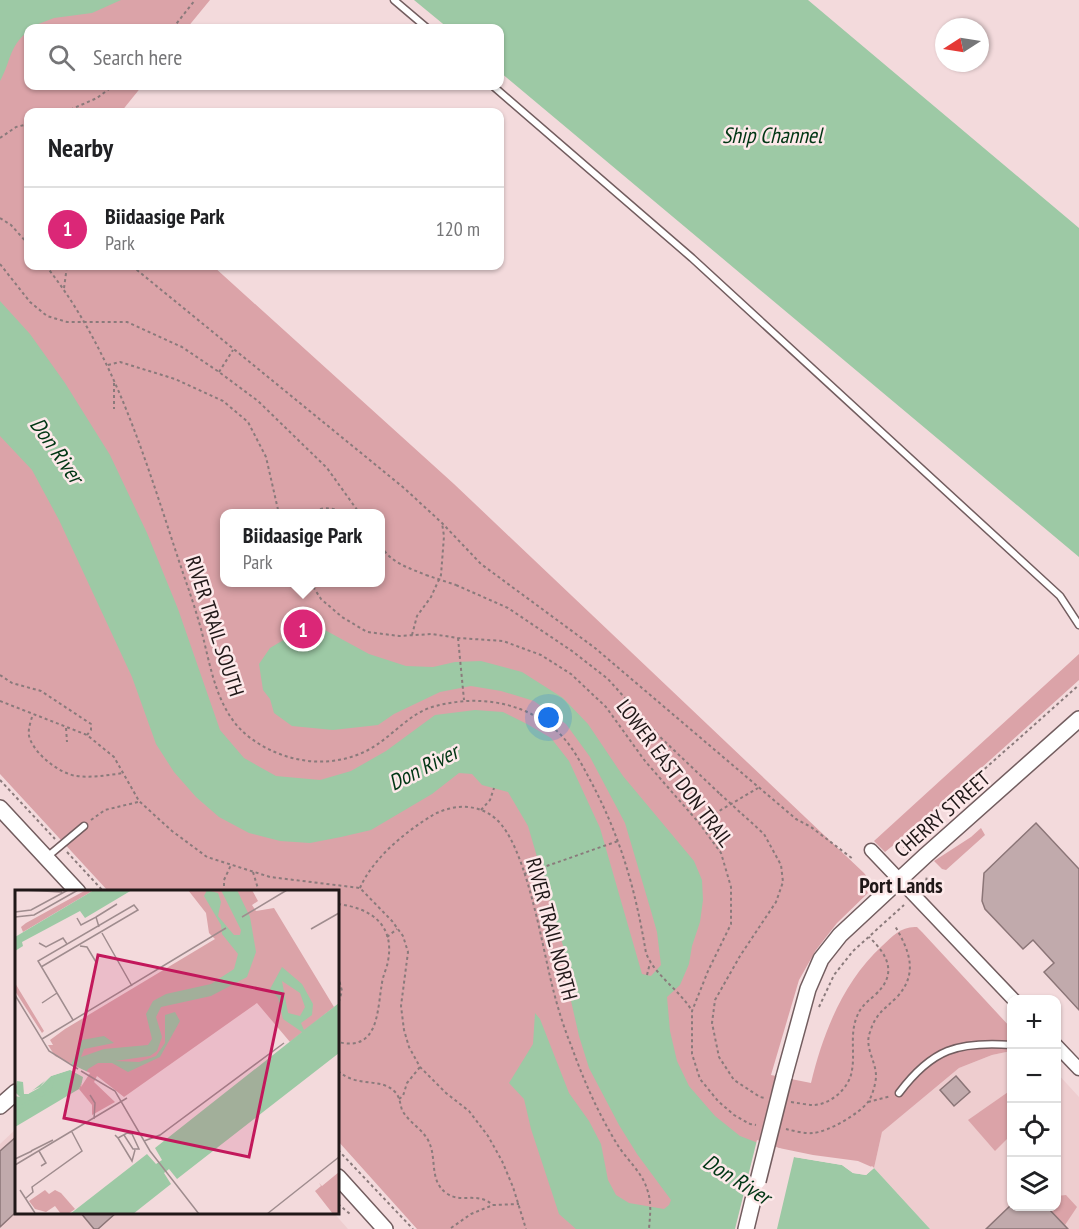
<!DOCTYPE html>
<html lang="en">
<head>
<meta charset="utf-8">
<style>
	:root { --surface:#fff; --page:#f2f2f2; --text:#202124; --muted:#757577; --line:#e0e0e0; --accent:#db2777 }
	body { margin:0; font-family:"PT Sans Narrow",sans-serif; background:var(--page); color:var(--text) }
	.controls { position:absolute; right:18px; bottom:18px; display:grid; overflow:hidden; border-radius:12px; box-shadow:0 2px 4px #0004 }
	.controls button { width:54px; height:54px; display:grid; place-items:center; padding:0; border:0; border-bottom:2px solid var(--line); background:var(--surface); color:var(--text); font:30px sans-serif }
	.compass { position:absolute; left:935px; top:18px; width:54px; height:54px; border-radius:50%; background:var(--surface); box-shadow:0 2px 4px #0004; rotate:258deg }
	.you { position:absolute; left:549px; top:718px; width:21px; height:21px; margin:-15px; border:4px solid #fff; border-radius:50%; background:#1a73e8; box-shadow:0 0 0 9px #1a73e833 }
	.badge { display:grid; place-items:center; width:39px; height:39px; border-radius:50%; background:var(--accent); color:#fff; font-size:20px; font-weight:700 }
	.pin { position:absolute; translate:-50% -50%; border:3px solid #fff; box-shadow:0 2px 6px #0006 }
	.popup { position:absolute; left:220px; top:509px; width:165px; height:78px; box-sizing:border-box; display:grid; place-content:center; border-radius:12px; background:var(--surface); filter:drop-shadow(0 2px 4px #0005); font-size:20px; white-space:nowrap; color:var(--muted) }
	.popup b { font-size:22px; color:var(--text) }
	.popup::after { content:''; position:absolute; left:50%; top:100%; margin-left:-12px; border:12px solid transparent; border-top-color:var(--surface) }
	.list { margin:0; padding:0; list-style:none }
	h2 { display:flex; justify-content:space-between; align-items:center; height:78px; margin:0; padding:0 24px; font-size:26px }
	h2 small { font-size:20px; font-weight:400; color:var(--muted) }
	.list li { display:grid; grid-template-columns:39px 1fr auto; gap:18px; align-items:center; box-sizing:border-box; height:84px; padding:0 24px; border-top:2px solid var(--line) }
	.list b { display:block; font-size:22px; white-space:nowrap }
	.list p { margin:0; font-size:20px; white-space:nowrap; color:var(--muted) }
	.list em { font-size:20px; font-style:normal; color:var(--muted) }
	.icon { flex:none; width:33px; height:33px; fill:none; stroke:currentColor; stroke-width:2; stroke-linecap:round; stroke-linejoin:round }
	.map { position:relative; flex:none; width:1079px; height:1229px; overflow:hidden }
	.search { position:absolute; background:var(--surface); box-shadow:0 2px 4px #0004; left:24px; top:24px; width:480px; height:66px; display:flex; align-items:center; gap:15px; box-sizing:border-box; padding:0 21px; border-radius:12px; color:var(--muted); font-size:22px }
	.panel { position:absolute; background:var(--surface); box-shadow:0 2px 4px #0004; left:24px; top:108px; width:480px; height:162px; border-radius:12px }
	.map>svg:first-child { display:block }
	.built { fill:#eecdcf }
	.green { fill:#dba3a8; fill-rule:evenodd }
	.water { fill:#9dc9a5 }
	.pier { fill:#f3dadc }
	.building { fill:#c1aaac; stroke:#8b7577; stroke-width:1.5 }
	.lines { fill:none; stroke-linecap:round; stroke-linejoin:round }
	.service-casing { stroke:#725d5f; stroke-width:9 }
	.minor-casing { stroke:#725d5f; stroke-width:15 }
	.tertiary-casing { stroke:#725d5f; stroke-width:18 }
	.path { stroke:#8a7a7b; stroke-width:2; stroke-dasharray:3 3; stroke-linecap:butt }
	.service { stroke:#fff; stroke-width:6 }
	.minor { stroke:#fff; stroke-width:12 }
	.tertiary { stroke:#fff; stroke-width:15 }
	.tertiary-bridge-casing { stroke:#725d5f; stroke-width:18; stroke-linecap:butt }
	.path-bridge { stroke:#8a7a7b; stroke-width:2; stroke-dasharray:3 3; stroke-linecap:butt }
	.tertiary-bridge { stroke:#fff; stroke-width:15 }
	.labels { text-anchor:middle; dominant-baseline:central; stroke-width:5; stroke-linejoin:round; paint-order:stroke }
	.street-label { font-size:21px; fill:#201818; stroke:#fde9ea }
	.water-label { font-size:22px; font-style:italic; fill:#003614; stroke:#fde9ea }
	.neighbourhood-label { font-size:22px; font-weight:bold; fill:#201818; stroke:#fde9ea }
	.inset-river { fill:none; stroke:#9dc9a5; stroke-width:3 }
	.inset-road { fill:none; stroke:#9f8c8e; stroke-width:1.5 }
	.view { fill:#c2185b; fill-opacity:0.15; stroke:#c2185b; stroke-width:3 }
	.inset-edge { fill:none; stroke:#201818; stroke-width:3 }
</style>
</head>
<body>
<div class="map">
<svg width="1079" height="1229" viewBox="0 0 1079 1229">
	<rect width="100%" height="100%" fill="#f3dadc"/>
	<!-- built -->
	<g class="built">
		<path d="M1011,1051L1012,1206H1056L1057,1073L1079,1097V1229H930L874,1168L882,1132L959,1068L992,1055Z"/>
		<path d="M16,1129V1212H333L348,1229H0V1144Z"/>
	</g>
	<!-- green -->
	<g class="green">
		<path d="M0,0H210L187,28H28V86H142L121,112H28V266H213L454,484L864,873L868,878L866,890L868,893L837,923L816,950L799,980L771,1075L811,1083C823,1033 843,982 882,946C893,936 901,926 917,927L922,932L1011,1028V1051L992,1055L959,1068L882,1132L874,1168L858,1161L813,1155L755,1143L733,1229H417L338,1141V892L108,891L0,774ZM225,514H381V582H225Z"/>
		<path d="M1079,654V680L939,806L904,834L900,843H896L885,852L874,841Z"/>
		<path d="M981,828L985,835L946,870L942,869L934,861L971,837Z"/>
		<path d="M1011,1090V1135L995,1151L968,1120Z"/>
		<path d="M1066,1195L1077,1207L1065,1225L1046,1207L1056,1206L1057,1196Z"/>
	</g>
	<!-- water -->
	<g class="water">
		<path d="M0,0H121L92,13L54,18L28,28V31C8,48 11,62 0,81Z"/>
		<path d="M414,0H808L1079,228V557L500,72V28H448Z"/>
		<path d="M0,301L30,334L65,383L110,455L147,533L178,609L220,730L244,758L276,776L320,780L351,771L386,751L435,715L475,710L503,712L527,724L551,738L569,761L600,828L642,974L651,976L661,965L657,932L651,911L625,823L590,757L566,724L534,701L501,691L471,686L440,692L394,714L378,725L333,730L292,726L274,713L270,699L263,690L259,664L270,648L312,623L369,654L406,666L433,667L455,662L481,661L522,672L563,698L588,724L623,776L694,861L702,880L703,900L700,922L692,946L689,964L680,985L667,997L670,1031L677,1061L689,1086L715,1116L740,1136L794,1157L842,1165L853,1173L866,1175L874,1168L930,1229H576L559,1214L531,1129L524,1099L509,1083L533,1044L535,1013L540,1019L569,1093L589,1121L601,1144L608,1180L616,1195L629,1203L664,1209L669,1205L671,1200L637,1154L619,1125L589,1068L579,1036L569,992L564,949L528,826L508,792L482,785L472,774L459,773L432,794L371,830L341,837L310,843L280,841L249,833L219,817L196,797L174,772L156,744L132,677L59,520L32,470L0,436Z"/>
	</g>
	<!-- pier -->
	<path class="pier" d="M757,1140L795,1154L843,1162L854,1170L865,1172L872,1166L874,1168L866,1175L853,1173L842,1165L794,1157L777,1229H735Z"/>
	<!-- building -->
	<g class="building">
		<path d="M1036,823L1079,869V1010L1044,972L1054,963L1033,940L1023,949L985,909L982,901L984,873Z"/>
		<path d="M956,1076L970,1092L954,1106L940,1090Z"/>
		<path d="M16,1137V1212L0,1227V1151Z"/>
		<path d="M1010,1206H1046L1068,1229H986Z"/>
		<path d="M80,1212H117L98,1229H94Z"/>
	</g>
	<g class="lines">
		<!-- service casing -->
		<g class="service-casing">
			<g id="service">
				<path d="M394,0L427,28"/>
				<path d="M493,86L692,258L1060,596L1079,625"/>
				<path d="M47,857L84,826"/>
				<path d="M899,1093C932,1049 958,1041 1012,1045"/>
			</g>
		</g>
		<!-- minor casing -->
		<g class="minor-casing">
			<g id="minor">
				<path d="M871,850L1014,1000"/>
				<path d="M1056,1045L1079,1069"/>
			</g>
		</g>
		<!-- tertiary casing -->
		<g class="tertiary-casing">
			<g id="tertiary">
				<path d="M0,808L78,892"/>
				<path d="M784,1077L808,989L821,959L840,935L925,856L1079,719"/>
				<path d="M0,1106L16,1092"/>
				<path d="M338,1177L385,1229"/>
				<path d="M746,1229L753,1200"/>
			</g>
		</g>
		<!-- path -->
		<g class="path">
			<path d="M173,28L195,0"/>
			<path d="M65,112L97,98L113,86"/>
			<path d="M0,138L16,127L28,124"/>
			<path d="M0,218L11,225L28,244"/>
			<path d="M0,264L30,302L47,316L67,322H127L182,347L219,372L258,401L327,468L360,514"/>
			<path d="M46,266C117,355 148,469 184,576C190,593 196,611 201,629C211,667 216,711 249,737C283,763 330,770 368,750C391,738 407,715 432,707C474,695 517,700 552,727C568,739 579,759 588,776C620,835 635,887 646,953C655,976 680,990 692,1011"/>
			<path d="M132,266L404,488L442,523L481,564L595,648L796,819L811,827L853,859"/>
			<path d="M64,288L67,266"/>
			<path d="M108,365L120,362L175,379L223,401L248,422L266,457L279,514"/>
			<path d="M219,372L233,350"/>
			<path d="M114,383V409"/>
			<path d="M309,514C322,506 332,507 346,514"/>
			<path d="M381,546C391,563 409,568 426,575"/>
			<path d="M381,566L383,569"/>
			<path d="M310,582L321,599L342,617L367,632L399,636L432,634L458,638L503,641L541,655L571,674L606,707L645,761L699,823L721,853L731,887V924L708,971L692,1011V1054L700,1079L718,1101L734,1115L750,1124L756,1125"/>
			<path d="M456,585L508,608L572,651L608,679L658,735L720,794"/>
			<path d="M412,635L417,616L431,597L441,575L444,536L442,523"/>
			<path d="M458,638L464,700"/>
			<path d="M0,675L12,683L41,691L91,724V730L87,735"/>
			<path d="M0,701L87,735L114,757L139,801L172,831L207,857L270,877L360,888L392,921L403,936L408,952L401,1006L404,1030L409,1047L420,1067L446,1093L469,1111L488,1136L502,1161L513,1187L526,1229"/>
			<path d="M32,717C30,724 27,732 30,739C36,755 60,774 77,776C93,778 108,775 124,773"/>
			<path d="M66,728L67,742"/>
			<path d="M0,780L55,839"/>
			<path d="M481,810L490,800L494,788"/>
			<path d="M742,814L764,834L781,865L783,882L776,902L740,956L715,1000L712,1023L719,1057L734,1080L760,1097L765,1098"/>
			<path d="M91,820L105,810L138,802"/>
			<path d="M699,823L758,788"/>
			<path d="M67,852L104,892"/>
			<path d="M908,852L904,847L907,838L1079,685"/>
			<path d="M253,872L259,892"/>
			<path d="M524,874L618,841"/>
			<path d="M924,886L926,882L927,875"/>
			<path d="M360,888C373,858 405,832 433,815C453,804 478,803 496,819C526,845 542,945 552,985C557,1005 563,1026 571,1045C583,1079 598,1113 617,1144C626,1159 642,1172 647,1189C652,1202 650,1215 649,1229"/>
			<path d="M224,892V880L231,865"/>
			<path d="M338,904C370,908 395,924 388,961C387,968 383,975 382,983C377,1011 379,1052 338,1042"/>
			<path d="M387,937L397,929"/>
			<path d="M647,975L650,963"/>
			<path d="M338,976L342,991L338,1005"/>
			<path d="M819,1007L834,975L853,951L904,905"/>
			<path d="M338,1071C359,1089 381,1076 396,1093C400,1098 400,1104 402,1110C409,1123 423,1129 429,1142C437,1159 429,1180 446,1193C461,1204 477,1191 493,1205"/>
			<path d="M399,1099L403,1096L407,1083L420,1067"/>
			<path d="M791,1102C799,1103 807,1105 814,1105C832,1104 850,1087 852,1070C855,1053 850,1036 856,1019C860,1007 866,1003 875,995C898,974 888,955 869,937"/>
			<path d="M868,1102L891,1096"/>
			<path d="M786,1129C794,1131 805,1134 813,1133C828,1132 859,1114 868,1102C872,1097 876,1083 876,1076C876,1061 864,1047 870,1032C876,1013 884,1010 897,997C919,973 909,950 895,926"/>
			<path d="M338,1150L413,1229"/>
			<path d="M338,1204L350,1214"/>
			<path d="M451,1228L471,1214L493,1205L519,1204"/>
		</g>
		<!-- service -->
		<use href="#service" class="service"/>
		<!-- minor -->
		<use href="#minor" class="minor"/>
		<!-- tertiary -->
		<use href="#tertiary" class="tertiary"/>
		<!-- tertiary-bridge casing -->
		<g class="tertiary-bridge-casing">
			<path id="tertiary-bridge" d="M758,1181L784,1077"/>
		</g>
		<!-- path-bridge -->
		<g class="path-bridge">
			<path d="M426,575L456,585"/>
			<path d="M720,794L742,814"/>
		</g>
		<!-- tertiary-bridge -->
		<use href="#tertiary-bridge" class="tertiary-bridge"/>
	</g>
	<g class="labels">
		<!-- street labels -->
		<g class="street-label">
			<text transform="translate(215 626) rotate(72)">RIVER TRAIL SOUTH</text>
			<text transform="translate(675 773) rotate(53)">LOWER EAST DON TRAIL</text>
			<text transform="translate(942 814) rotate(-41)">CHERRY STREET</text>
			<text transform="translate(552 929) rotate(75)">RIVER TRAIL NORTH</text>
		</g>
		<!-- water labels -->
		<g class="water-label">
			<text x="772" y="135">Ship Channel</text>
			<text transform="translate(57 450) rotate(55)">Don River</text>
			<text transform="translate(423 767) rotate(-27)">Don River</text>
			<text transform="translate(737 1179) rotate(32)">Don River</text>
		</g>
		<!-- neighbourhood labels -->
		<g class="neighbourhood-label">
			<text x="901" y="885">Port Lands</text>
		</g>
	</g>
	<!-- overview -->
	<g transform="translate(15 890)">
		<rect width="324" height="324" fill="#f3dadc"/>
		<path d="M71,0H79L8,42L6,37L11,33ZM173,0H237L243,11L237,15L241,21L259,18L319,117L275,152L242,113L109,207L82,186L79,192L100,212L77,225V215L64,199L72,181L40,166L33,155H38L35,150L50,139L200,49L194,43L191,23ZM0,93L29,141L27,143L0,101ZM324,282V324H318L300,301L306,296L304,293L307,296ZM30,300L34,304L40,300L46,303L60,319L53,324H46L40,316L31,322L20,319L14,311Z" fill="#dba3a8"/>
		<path d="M79,0H117L70,28L65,21L7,52L8,56L0,61V47ZM192,0L203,3L206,12L203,26L219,45H225L226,40L206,0H222L235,27L241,62L232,87L196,106L146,117L141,127L147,147L142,161L135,166L100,171L124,172L141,166L150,153V125L160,122L165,131L145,167L113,182L97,173H83L73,179L64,199L0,237V206L5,207L0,202L2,191L8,192L9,204H13L36,186L54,180L67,150L89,146L99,153L69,159L66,167L89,159L133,155L137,149L131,124L138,111L151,104L196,94L219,79L223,64L207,44L206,35L189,6ZM267,77L287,94L298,114L297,125L286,133L289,140L324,113V163L162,289L154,279L149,283L156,294L118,324H55L132,264L141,274L147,270L140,258L287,142L268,129L263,108L255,99ZM267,91L285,103L290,117L285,126L273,123Z" fill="#9dc9a5" fill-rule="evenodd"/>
		<path d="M54,173L75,183L66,197L68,187L55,180L36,186L24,198L13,204H9L25,197L35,184L52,179Z" fill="#f3dadc"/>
		<path class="inset-river" d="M0,220L35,200L38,188"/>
		<path class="inset-road" d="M9,0L47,2M0,22L16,20L53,0M0,27L19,25L63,0M81,27L102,14M227,27L272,0M62,28L66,35L81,27L84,37M296,39L324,23M87,43L117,96M24,53L31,57L48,48L52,54M65,56L72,57L81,72M26,77L123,20L119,15L23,71L42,103L58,130M0,105L34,161L63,179M27,113L42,103M27,149L211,38M66,181L100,201L135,261L184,324M75,205L80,213L79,229M100,245L103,248L112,243L117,244L124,259H118L109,245M103,248L117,271L120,260M129,251L145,245L269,153M16,261L38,250M24,261L31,273L26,276M0,269L17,261M0,275L112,208M5,300L20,323M11,308L18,302L17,297L67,261L57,242M252,324L324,267"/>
		<path class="view" d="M83,65L268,104L234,267L49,228Z"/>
		<rect width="324" height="324" class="inset-edge"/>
	</g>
</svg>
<div class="controls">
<button>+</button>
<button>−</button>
<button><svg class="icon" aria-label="locate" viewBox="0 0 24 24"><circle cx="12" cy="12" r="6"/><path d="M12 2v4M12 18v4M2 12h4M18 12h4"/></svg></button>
<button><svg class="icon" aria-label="layers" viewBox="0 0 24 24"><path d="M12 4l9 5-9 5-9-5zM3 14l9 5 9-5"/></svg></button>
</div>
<svg class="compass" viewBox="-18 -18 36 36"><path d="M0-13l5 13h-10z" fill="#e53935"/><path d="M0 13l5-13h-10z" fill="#757577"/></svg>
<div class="you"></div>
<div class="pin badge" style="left:303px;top:629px">1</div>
<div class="popup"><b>Biidaasige Park</b>Park</div>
<div class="search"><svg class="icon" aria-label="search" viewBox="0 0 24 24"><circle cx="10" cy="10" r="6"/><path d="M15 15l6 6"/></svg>Search here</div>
<section class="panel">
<h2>Nearby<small></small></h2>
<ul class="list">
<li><span class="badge">1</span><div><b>Biidaasige Park</b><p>Park</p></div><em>120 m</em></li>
</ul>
</section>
</div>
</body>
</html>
